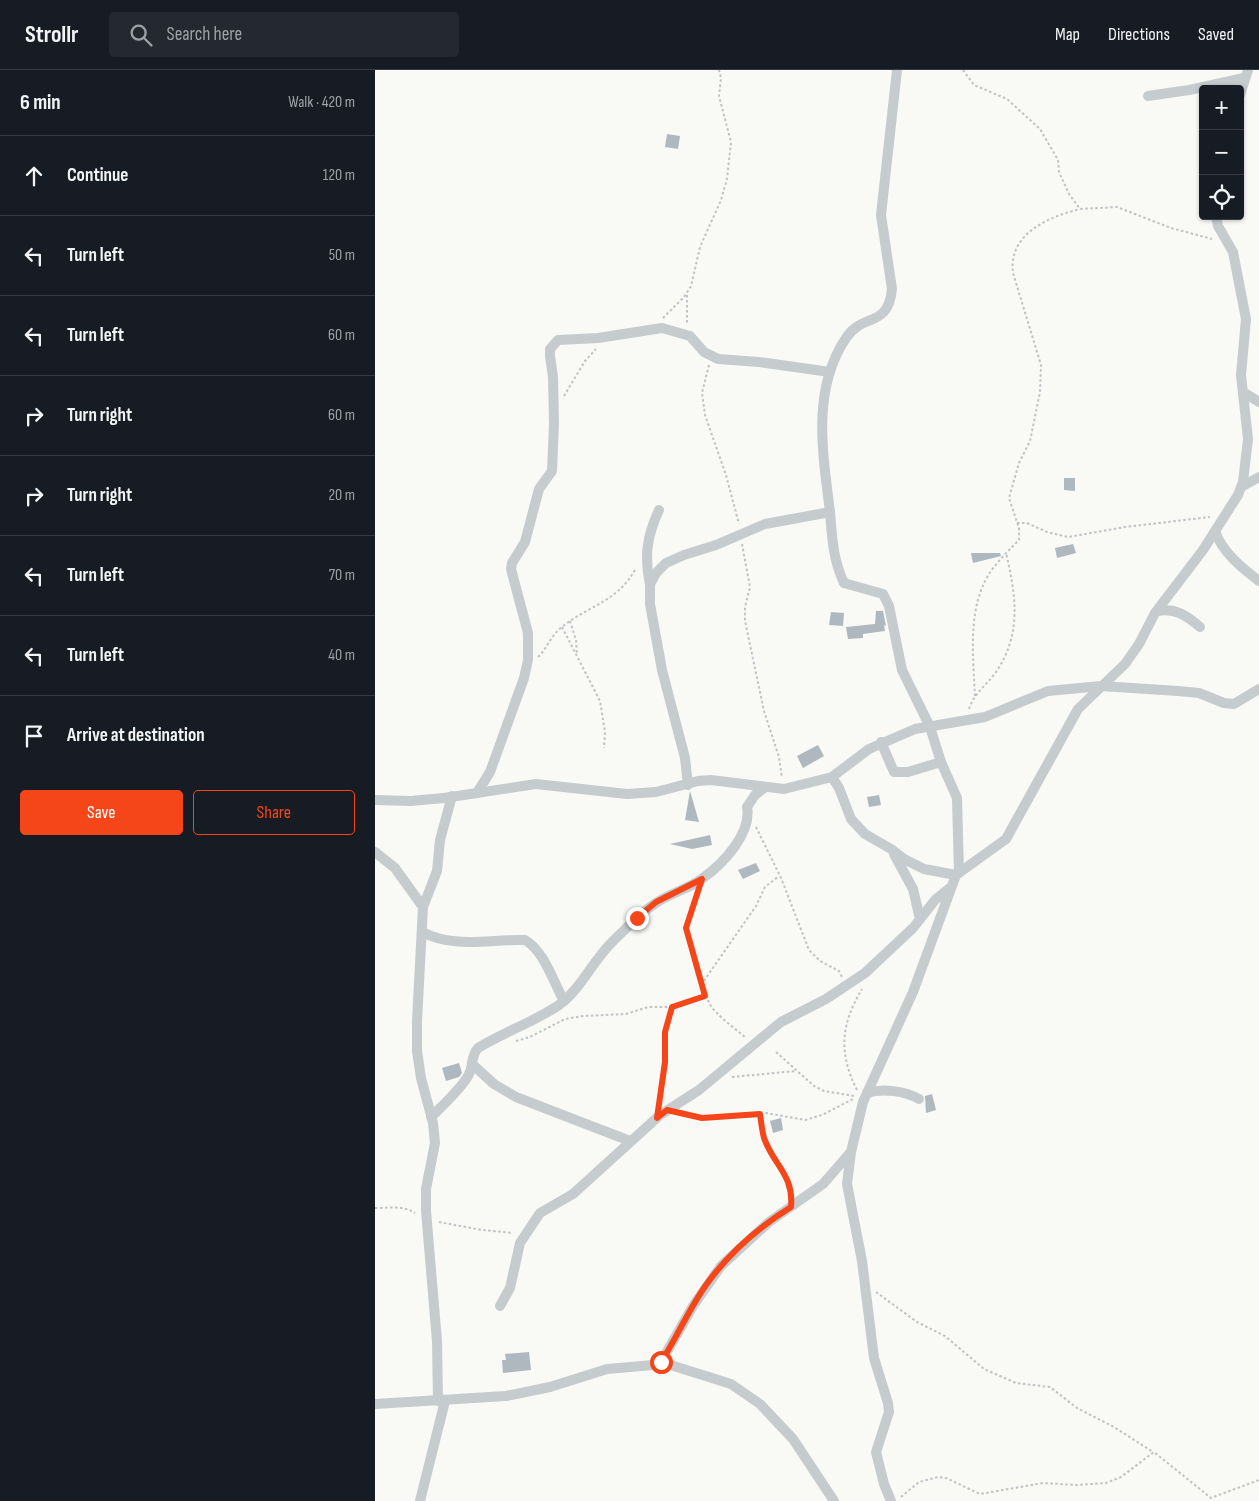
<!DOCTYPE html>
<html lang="en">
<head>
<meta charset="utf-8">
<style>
	:root { --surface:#171b24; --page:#242831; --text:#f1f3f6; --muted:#9ea1a6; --line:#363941; --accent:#f54619 }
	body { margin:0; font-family:"Sofia Sans Condensed",sans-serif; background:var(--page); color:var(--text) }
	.controls { position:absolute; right:15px; top:15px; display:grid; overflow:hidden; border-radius:5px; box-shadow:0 1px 4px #0004 }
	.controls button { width:45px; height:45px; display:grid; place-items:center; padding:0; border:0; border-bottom:1px solid var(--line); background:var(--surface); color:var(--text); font:25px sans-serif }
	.stop { position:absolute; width:15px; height:15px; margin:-11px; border:4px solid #f54619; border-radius:50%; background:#fff }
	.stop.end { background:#f54619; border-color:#fff; box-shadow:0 1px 5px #0008 }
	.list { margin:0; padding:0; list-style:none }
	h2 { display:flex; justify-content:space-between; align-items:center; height:65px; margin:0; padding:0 20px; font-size:21px }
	h2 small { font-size:16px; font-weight:400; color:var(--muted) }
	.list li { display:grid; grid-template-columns:32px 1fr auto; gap:15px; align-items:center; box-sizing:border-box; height:80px; padding:0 20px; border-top:1px solid var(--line) }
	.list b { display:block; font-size:19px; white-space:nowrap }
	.list em { font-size:16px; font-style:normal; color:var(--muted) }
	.actions { display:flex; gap:10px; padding:15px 20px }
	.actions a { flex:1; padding:11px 0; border:1px solid var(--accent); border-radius:5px; text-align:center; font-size:18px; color:var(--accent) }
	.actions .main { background:var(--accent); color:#fff }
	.icon { flex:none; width:28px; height:28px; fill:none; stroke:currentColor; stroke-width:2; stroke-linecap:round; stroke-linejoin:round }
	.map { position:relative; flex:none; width:884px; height:1431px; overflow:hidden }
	header { display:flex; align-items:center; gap:30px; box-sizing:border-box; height:70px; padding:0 25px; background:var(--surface); border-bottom:1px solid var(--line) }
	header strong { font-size:24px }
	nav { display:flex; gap:28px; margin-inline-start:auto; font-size:18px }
	.search { width:350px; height:45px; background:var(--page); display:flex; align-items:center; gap:12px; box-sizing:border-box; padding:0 18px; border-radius:5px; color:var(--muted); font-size:19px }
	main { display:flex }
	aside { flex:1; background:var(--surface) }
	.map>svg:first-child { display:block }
	.building { fill:#afb8be }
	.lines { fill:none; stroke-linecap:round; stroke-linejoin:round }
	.path { stroke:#bfc2c4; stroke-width:2; stroke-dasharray:2.5 2.5; stroke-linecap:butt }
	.street { stroke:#c6cbce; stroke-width:10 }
	.route { stroke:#f54619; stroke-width:6 }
</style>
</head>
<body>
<header>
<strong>Strollr</strong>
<div class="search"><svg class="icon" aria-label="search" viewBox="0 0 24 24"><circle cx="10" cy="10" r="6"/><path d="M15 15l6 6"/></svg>Search here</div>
<nav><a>Map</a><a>Directions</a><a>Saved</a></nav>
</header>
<main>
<aside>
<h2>6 min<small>Walk · 420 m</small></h2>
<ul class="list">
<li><svg class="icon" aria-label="ahead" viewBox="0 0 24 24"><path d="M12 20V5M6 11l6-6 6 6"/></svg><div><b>Continue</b></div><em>120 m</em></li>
<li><svg class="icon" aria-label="left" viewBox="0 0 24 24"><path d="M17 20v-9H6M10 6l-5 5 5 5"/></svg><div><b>Turn left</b></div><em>50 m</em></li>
<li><svg class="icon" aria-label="left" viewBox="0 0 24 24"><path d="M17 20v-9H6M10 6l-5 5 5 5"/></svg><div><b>Turn left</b></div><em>60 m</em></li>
<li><svg class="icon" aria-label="right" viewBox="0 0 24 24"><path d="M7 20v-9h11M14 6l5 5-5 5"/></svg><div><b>Turn right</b></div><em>60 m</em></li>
<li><svg class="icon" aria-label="right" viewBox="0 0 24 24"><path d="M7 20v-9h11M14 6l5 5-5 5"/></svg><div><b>Turn right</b></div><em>20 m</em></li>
<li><svg class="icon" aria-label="left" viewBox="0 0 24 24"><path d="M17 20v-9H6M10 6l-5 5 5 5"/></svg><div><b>Turn left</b></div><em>70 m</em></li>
<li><svg class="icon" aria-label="left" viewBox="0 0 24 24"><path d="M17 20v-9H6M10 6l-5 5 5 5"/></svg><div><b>Turn left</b></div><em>40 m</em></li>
<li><svg class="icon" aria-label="arrive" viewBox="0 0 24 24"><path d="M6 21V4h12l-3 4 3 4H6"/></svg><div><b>Arrive at destination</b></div></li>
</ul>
<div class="actions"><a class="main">Save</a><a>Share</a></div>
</aside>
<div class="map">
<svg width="884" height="1431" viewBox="0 0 884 1431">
	<rect width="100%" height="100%" fill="#f9f9f6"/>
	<!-- building -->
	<g class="building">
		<path d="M292,64L305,66L303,79L290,77Z"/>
		<path d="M689,408H700V421L689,420Z"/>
		<path d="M698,474L701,483L682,488L680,478Z"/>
		<path d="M596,483H625L626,486L598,493Z"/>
		<path d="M501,541H508L511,556L509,555L510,561L488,564V568L473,569L471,557L500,554Z"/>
		<path d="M456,542L469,543L468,556L454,555Z"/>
		<path d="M443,675L449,686L428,698L422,686Z"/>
		<path d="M315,721L324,752L310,750Z"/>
		<path d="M504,725L506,735L494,737L492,727Z"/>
		<path d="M335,765L337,775L317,779L295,774Z"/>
		<path d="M381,793L385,801L368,809L363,800Z"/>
		<path d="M84,993L87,1003L84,1007L71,1011L67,998Z"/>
		<path d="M557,1024L561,1040L551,1043L550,1026Z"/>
		<path d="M406,1048L408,1060L398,1063L395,1051Z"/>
		<path d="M154,1282L156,1300L128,1303L127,1290H131L130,1284Z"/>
	</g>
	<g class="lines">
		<!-- path -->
		<g class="path">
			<path d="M588,0L599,15L632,29L665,59L683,90L684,102L694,124L705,139L742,137L796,158L837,169"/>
			<path d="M312,225V255"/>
			<path d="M288,248L309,227L316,216L325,177L346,130L352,109L356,72L344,26L346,8L344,0"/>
			<path d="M334,295L327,323L330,345L351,405L364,454"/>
			<path d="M189,326L210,291L221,279"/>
			<path d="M642,453H652L672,462L693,467L750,457L835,447"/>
			<path d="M367,474L375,517L370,537V551L389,641L404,687L407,708"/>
			<path d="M195,551L201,570L202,585"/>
			<path d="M187,557L225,631L230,662L229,678"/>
			<path d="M163,587C172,579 175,566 187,557C214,535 243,532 261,498"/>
			<path d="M600,626C598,585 592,536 616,501C624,490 634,480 644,470V458L634,428L644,393L655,371L665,322L666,295L638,203C633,164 673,147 705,139"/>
			<path d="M594,639C599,623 612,615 621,602C647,564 641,525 631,483"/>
			<path d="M381,757L406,808L434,880L445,891L464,901L467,907"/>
			<path d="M321,825L311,858L327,919L337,938L348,949L370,967"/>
			<path d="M326,915L381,836L390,817L404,806"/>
			<path d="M141,971L155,967L190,949L208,946L251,944L273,937H297L331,926"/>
			<path d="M401,982L439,1016L449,1021L479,1026"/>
			<path d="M357,1007L421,1001"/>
			<path d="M482,1020C463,982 466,954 487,919"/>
			<path d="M283,1033L290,991V962L297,937"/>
			<path d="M385,1044L389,1067L415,1114L417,1124"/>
			<path d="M306,1045L343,1049L391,1043L430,1050L447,1045L478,1029"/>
			<path d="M0,1138C14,1138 28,1135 40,1143"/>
			<path d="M64,1152L107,1160L138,1163"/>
			<path d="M501,1222L542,1252L570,1266L609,1299L641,1313L675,1317L702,1338L739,1357L778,1382"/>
			<path d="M526,1427L544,1412L563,1407L571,1408L605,1424L668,1413L702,1415L731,1413L746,1407L779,1382L836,1428L884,1410"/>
		</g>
		<!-- street -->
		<g class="street">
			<path d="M522,0L506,145L517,219C513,259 488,242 471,268C436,320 448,384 455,442C457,467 458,490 469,513L508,524L514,536L527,600L555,657L566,692L582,728L584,803"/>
			<path d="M865,25L873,0"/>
			<path d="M773,26L814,20L869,8"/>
			<path d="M868,322L884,332"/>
			<path d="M866,417L884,407"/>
			<path d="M840,461C847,482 867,498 884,511"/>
			<path d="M275,514C269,486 272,466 284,440"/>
			<path d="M782,541C801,538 811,545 825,557"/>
			<path d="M506,672L519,702H533L566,692"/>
			<path d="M457,707L464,718L476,749L490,764L516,779L529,789L549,799L581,805"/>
			<path d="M313,715L310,688L287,600L275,534V514L281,503L291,493L309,485L341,475L390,454L455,442"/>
			<path d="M102,723L115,702L149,608L153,590V563L136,499L137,493L150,472L164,419L177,401L179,353L178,307L175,286V279L183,270L223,268L287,258L315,266L329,282L343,289L384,292L455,302"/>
			<path d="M0,730L36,731L69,728L161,714L252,724L281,722L323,711L336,710L409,719L457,707L494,679L540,659L610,647L673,621L726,616L803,621L824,623L849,633L859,634L884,619"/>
			<path d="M0,782L20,798L48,837"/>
			<path d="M519,784L538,819L545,849"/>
			<path d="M47,862C80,879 114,869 150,870C169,881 178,911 189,931"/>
			<path d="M97,994L119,1014L141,1027L255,1071"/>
			<path d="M492,1023C508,1018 530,1021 544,1029"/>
			<path d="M56,1047C67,1036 85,1020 93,1006C99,996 95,987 103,978C129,962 159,952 184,935C207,918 218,890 238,871C252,858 265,843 281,833C295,823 314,819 328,808C348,794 377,763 372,737L380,725L389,718"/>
			<path d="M125,1236L135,1218L145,1173L165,1143L198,1124L285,1045L324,1020L406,952L451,929L490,903L538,858L560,830L575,818"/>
			<path d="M286,1292L356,1314L385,1334L418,1369L459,1431"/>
			<path d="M63,1331L62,1271L51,1141V1119L60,1073L58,1053L46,1008L42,981V951L48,837L62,801L65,770L77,726"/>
			<path d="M0,1334L131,1326L175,1317L232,1299L278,1295L286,1292L318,1236L346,1196L394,1152L448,1114L475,1083"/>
			<path d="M45,1431L70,1331"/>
			<path d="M516,1431L509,1414L501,1382L514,1342L513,1333L499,1288L487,1191L472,1114L476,1082L488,1032L538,922L581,805L631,769L703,639L750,594L764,574L780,543L828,480L863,425L868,412L873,369L866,305L871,249L858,182L843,156L841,146"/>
		</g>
	</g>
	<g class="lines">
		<!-- route -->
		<path class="route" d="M262,848L281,832L327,809L311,858L330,926L297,937L290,962V992L282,1048L292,1040L327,1048L385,1044C386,1052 387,1060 389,1068C399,1096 419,1105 416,1137C384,1157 353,1184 331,1215C314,1239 302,1267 286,1292"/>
	</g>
</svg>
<div class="controls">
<button>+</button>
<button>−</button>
<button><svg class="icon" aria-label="locate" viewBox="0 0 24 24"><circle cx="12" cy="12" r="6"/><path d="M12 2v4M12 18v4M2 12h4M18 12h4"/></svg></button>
</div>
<div class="stop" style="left:286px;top:1292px"></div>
<div class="stop end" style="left:262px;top:848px"></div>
</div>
</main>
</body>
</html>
